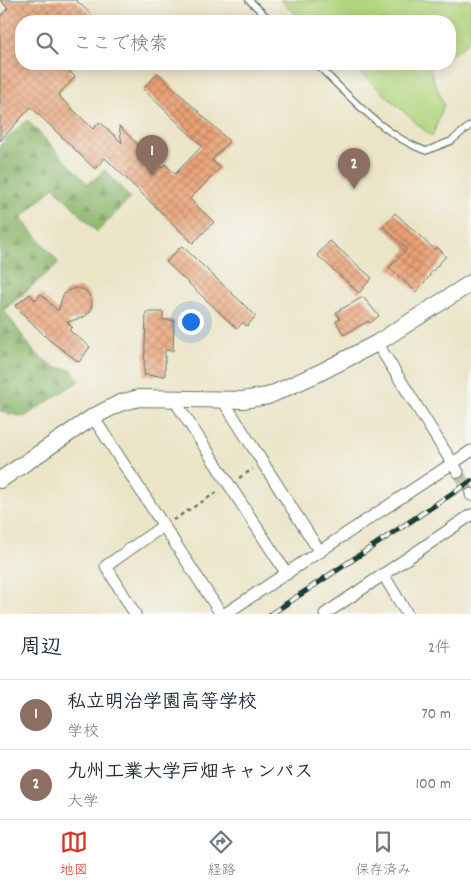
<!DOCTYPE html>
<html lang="ja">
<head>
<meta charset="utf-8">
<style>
	:root { --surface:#fff; --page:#f2f2f3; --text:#1f2937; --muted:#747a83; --line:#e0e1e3; --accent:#d93025 }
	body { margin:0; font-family:Dekko,"Klee One",sans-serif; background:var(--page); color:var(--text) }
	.you { position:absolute; left:190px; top:321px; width:18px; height:18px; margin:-12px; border:4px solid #fff; border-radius:50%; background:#1a73e8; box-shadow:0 0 0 8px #1a73e833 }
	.badge { display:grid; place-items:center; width:32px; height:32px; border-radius:50%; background:var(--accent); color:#fff; font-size:16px; font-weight:700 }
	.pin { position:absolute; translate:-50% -41px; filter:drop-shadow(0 1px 2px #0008) }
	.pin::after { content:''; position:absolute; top:26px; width:18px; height:15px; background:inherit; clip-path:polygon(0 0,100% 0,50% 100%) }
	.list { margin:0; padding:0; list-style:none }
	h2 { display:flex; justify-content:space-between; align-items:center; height:65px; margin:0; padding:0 20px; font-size:21px }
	h2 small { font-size:16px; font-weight:400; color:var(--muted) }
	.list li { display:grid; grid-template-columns:32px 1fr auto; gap:15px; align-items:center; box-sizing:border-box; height:70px; padding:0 20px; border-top:1px solid var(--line) }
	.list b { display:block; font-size:19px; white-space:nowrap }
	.list p { margin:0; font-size:16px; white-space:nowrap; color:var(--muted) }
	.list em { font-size:16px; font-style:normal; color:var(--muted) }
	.icon { flex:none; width:28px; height:28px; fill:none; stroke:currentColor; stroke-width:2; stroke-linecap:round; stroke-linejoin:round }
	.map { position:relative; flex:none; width:471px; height:614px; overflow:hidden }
	.search { position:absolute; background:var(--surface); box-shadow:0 2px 12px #0003; left:15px; right:15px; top:15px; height:55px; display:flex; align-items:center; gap:12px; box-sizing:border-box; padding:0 18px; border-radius:20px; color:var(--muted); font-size:19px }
	.sheet { height:205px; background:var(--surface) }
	nav { display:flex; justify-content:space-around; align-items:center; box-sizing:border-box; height:70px; border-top:1px solid var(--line); background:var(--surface); font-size:14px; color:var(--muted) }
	nav a { display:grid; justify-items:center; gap:2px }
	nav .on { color:var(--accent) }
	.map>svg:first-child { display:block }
	.forest { fill:url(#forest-firs); stroke:#567a50 }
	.pitch { fill:#b2d57e; stroke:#688959 }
	.building { fill:url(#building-cross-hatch) }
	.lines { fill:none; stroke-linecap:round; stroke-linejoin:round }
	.street-tunnel { stroke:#c2c3aa; stroke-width:11; stroke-dasharray:11 5.5; stroke-linecap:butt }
	.lane-casing { stroke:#667767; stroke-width:8 }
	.street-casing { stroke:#667767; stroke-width:13 }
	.secondary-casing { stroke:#667767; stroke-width:18 }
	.path { stroke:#667767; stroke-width:2.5; stroke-dasharray:4 4; stroke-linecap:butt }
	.lane { stroke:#fff; stroke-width:5.5 }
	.street { stroke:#fff; stroke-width:11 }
	.secondary { stroke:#fff; stroke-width:16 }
	.rail-casing { stroke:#1f3d34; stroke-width:5.5 }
	.rail { stroke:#f6f6f2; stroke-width:4; stroke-dasharray:11; stroke-linecap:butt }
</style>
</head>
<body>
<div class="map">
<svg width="471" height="614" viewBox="0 0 471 614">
	<defs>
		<pattern id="forest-firs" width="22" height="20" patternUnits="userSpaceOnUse" patternTransform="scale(1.25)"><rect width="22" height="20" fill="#8db66d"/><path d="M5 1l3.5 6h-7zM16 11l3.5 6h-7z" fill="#73955a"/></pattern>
		<pattern id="building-cross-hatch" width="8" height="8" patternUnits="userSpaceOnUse" patternTransform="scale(1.25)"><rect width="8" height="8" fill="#eaa176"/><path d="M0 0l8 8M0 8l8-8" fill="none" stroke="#bd8462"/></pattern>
	</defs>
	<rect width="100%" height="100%" fill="#f6f6f2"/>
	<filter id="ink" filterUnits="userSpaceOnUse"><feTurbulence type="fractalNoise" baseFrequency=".02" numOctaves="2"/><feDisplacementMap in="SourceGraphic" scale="10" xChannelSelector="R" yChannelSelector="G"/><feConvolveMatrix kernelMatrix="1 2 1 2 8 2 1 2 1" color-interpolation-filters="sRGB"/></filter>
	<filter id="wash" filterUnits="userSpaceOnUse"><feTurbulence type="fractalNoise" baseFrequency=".0096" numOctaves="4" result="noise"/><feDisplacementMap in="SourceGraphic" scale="20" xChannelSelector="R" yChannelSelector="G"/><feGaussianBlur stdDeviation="1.12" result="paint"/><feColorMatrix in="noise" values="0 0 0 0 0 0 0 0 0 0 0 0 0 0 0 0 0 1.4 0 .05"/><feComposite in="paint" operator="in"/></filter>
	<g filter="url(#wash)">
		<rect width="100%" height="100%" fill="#ebe4c7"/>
		<!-- forest -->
		<path class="forest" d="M27,120L88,184L105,170L130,198L97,232L54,187L21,218L59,263L4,310L34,352L54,367L72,370L79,381L24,417L0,411V145Z"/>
		<!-- pitch -->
		<g class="pitch">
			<path d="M280,0H471V38L461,48L450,55V21H304Z"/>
			<path d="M351,64H435L429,68L444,105L432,137Z"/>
		</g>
		<g id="blocks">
			<!-- building -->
			<g class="building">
				<path d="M0,0H76L98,21H21V64H76L69,71L75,77L58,95L93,129L100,122L122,143L119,126L162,168L165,164L175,174L202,146L143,89L158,73L229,141L212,160L220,168L190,199L214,222L193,243L105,158L95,169L31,107L0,141V17L8,8Z"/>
				<path d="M395,213L435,250L437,247L446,256L429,275L430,276L416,292L389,268L407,249L383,226Z"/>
				<path d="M330,241L372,278L359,293L317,255Z"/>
				<path d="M182,246L256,316L247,326L243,322L237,329L166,262Z"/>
				<path d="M77,288L85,290L90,296L92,304L90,312L84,317L67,322L72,327L69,330L90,347L79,362L49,340L15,306L30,294L35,300L41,294L58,311L63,295L69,290Z"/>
				<path d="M363,297L379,316L370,323L368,321L344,335L336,321L340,319L336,312Z"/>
				<path d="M146,312H163V320H174L173,351L165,350V376L144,375Z"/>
			</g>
		</g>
	</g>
	<g filter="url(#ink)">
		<use href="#blocks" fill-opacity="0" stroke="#667767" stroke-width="1"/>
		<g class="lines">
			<!-- street-tunnel -->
			<path class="street-tunnel" d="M458,472L471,494"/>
			<!-- lane casing -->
			<g class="lane-casing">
				<g id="lane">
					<path d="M249,0L271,21"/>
					<path d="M316,64C349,95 382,135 426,151L451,141L471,125"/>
				</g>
			</g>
			<!-- street casing -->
			<g class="street-casing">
				<g id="street">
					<path d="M377,343L458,472"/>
					<path d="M173,398L287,574"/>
					<path d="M222,399L320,552"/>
					<path d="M93,417L221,614"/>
					<path d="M471,494V495"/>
					<path d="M383,574L407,614"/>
					<path d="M135,614L106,566L163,526"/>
					<path d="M225,614L471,451"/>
					<path d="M325,614L471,515"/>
				</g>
			</g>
			<!-- secondary casing -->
			<g class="secondary-casing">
				<path id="secondary" d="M0,480L93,417L120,403L139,398L243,400L268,396L319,373L377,343L471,283"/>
			</g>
			<!-- path -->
			<g class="path">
				<path d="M239,478L253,469"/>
				<path d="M173,520L219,491"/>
			</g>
			<!-- lane -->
			<use href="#lane" class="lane"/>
			<!-- street -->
			<use href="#street" class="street"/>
			<!-- secondary -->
			<use href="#secondary" class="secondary"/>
			<!-- rail casing -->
			<g class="rail-casing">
				<path id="rail" d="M271,614L471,481"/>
			</g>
			<!-- rail -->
			<use href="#rail" class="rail"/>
		</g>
	</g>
</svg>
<div class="you"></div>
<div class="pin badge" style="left:152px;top:176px;background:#8d6e63">1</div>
<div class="pin badge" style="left:354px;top:189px;background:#8d6e63">2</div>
<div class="search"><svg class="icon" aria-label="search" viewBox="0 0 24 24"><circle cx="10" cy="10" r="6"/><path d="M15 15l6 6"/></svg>ここで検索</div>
</div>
<section class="sheet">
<h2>周辺<small>2件</small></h2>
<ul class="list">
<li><span class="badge" style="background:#8d6e63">1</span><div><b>私立明治学園高等学校</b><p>学校</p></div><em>70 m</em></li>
<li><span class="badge" style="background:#8d6e63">2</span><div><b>九州工業大学戸畑キャンパス</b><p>大学</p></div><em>100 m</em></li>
</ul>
</section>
<nav>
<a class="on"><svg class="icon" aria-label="map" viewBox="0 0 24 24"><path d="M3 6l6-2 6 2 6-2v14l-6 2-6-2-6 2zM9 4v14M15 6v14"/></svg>地図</a>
<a><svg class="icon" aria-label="directions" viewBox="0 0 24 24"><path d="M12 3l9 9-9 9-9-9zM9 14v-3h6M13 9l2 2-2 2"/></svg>経路</a>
<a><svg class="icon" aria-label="saved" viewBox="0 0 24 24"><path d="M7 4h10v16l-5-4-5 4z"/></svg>保存済み</a>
</nav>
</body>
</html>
